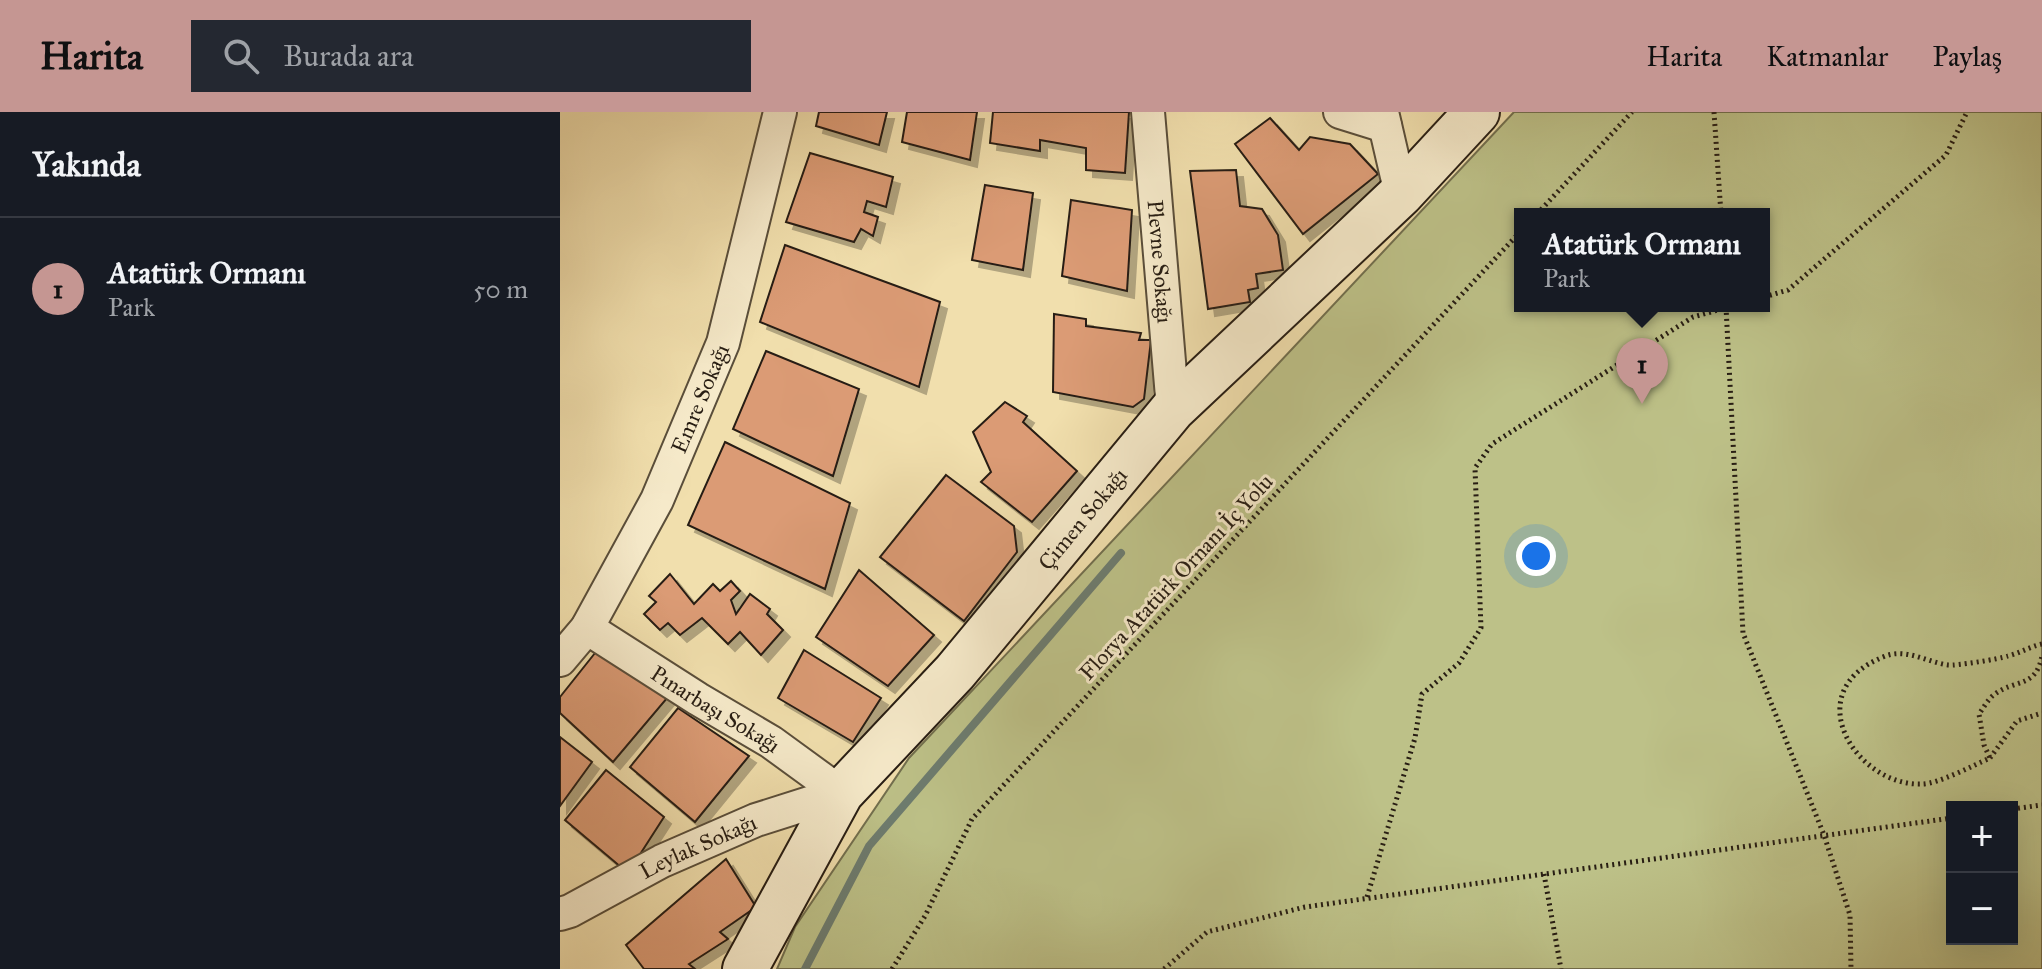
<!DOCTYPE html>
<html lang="tr">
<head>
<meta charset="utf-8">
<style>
	:root { --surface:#171b24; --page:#242831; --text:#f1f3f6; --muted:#9ea1a6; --line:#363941; --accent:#c59692 }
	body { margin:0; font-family:"IM FELL Great Primer",serif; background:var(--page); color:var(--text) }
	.controls { position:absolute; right:24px; bottom:24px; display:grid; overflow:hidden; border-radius:0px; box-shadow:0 8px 32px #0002 }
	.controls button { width:72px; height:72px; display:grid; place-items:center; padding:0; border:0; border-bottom:2px solid var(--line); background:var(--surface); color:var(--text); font:40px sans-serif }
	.you { position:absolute; left:976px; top:444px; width:28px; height:28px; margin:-20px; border:6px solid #fff; border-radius:50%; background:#1a73e8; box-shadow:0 0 0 12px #1a73e833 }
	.badge { display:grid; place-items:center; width:52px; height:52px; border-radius:50%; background:var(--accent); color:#111; font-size:26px; font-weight:700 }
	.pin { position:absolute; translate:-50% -66px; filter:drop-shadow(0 2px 4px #0008) }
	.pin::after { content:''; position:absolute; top:42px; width:28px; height:24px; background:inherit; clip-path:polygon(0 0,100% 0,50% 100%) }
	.popup { position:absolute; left:954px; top:96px; width:256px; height:104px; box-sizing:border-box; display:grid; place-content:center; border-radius:0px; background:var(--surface); filter:drop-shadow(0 2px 6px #0005); font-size:26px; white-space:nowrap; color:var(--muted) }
	.popup b { font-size:30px; color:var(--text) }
	.popup::after { content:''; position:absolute; left:50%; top:100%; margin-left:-16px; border:16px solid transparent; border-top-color:var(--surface) }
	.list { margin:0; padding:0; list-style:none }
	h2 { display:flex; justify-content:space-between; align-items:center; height:104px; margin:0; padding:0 32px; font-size:34px }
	h2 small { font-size:26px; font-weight:400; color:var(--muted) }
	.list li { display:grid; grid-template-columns:52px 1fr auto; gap:24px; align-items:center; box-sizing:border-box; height:144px; padding:0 32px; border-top:2px solid var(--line) }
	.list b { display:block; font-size:30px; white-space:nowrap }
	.list p { margin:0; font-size:26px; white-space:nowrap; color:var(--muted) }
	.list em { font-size:26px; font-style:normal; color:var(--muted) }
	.icon { flex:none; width:44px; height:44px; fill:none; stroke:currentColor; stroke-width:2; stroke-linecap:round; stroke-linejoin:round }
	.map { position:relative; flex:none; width:1482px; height:857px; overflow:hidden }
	header { display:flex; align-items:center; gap:48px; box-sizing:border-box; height:112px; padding:0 40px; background:var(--accent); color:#111 }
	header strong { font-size:38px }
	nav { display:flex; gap:44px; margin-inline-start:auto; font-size:28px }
	.search { width:560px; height:72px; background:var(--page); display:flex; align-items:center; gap:20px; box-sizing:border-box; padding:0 28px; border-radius:0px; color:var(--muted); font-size:30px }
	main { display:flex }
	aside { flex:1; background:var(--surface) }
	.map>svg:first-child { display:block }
	.green { fill:#bdc188; stroke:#726f4e; stroke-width:2; fill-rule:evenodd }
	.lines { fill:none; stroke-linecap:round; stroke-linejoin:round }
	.stream { stroke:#6d7c6f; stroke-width:8 }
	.building { fill:#db9b74; stroke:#271d13; stroke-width:2; filter:url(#shadow) }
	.street-casing { stroke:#5a4e3a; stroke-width:36 }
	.secondary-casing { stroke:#271d13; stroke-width:48 }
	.path { stroke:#271d13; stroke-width:5; stroke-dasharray:2 4; stroke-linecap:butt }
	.street { stroke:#f6eaca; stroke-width:32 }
	.secondary { stroke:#f6eaca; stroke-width:44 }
	.labels { text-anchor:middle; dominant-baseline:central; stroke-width:6; stroke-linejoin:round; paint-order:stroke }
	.street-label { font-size:22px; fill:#271d13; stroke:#f6eaca }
</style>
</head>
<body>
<header>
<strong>Harita</strong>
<div class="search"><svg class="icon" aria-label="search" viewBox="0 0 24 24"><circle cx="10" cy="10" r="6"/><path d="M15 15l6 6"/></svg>Burada ara</div>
<nav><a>Harita</a><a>Katmanlar</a><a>Paylaş</a></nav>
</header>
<main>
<aside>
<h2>Yakında<small></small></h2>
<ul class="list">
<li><span class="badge">1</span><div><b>Atatürk Ormanı</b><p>Park</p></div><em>50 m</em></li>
</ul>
</aside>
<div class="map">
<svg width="1482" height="857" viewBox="0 0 1482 857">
	<defs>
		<filter id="shadow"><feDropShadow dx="7" dy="7" stdDeviation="0" flood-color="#0004"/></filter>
	</defs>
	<rect width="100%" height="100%" fill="#f1dfad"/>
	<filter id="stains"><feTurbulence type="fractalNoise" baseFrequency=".0025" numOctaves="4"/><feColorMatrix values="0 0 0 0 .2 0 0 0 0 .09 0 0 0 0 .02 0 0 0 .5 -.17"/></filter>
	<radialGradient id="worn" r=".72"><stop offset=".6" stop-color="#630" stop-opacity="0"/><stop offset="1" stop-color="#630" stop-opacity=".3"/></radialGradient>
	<!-- green -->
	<path class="green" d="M954,0H1482V857H217L235,815L349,646ZM960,102H1204V194H960ZM1392,695H1452V827H1392Z"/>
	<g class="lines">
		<!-- stream -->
		<path class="stream" d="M245,857L309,734L561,441"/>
	</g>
	<!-- building -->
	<g class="building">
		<path d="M259,0H327L319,33L256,14Z"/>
		<path d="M347,0H417L410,48L342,30Z"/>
		<path d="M433,0H569L565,61L526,58V36L480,28V39L430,31Z"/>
		<path d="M710,6L739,38L750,25L790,32L818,62L743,122L675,32Z"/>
		<path d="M250,41L333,65L326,95L307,89L304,100L318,105L313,124L301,117L294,130L226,110Z"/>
		<path d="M676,58L680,94L702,97L718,123L723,158L696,162L698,176L688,178L690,190L648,197L630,59Z"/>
		<path d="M425,73L473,81L463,158L412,148Z"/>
		<path d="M511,88L572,98L567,179L502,164Z"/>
		<path d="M225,133L380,190L359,275L200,210Z"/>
		<path d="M494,202L526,207V214L581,221L579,228H591L584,287L573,295L493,280Z"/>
		<path d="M206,239L299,277L273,364L173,317Z"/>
		<path d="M445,290L467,304L463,310L517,359L472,410L421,370L431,360L413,320Z"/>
		<path d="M165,330L290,391L265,477L128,413Z"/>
		<path d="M386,363L454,414L457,440L404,509L320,445Z"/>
		<path d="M299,458L374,523L328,574L256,525Z"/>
		<path d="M110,462L134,492L153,472L160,479L171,469L180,479L171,488L176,502L190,482L210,497L207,502L223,518L201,543L180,520L168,532L142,506L120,523L108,511L100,518L84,502L96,490L89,484Z"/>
		<path d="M39,536L108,585L53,650L0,601V585Z"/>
		<path d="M244,538L321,586L293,630L218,586Z"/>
		<path d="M118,596L189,644L135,710L70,655Z"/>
		<path d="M0,625L32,650L0,694Z"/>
		<path d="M46,658L104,705L68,761L5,708Z"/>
		<path d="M166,747L196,795L160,820L168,827L129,852L135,857H84L66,833Z"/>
	</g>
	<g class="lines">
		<!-- street casing -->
		<g class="street-casing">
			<g id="street">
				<path id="s1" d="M588,0L613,297"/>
				<path d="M780,0L825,14"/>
				<path d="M822,0L841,82"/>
				<path id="s2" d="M27,516L138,587L211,630L281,681"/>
				<path id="s3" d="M0,548L27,516L97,388L163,231L220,0"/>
				<path id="s4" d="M0,802L10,799L102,749L196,708L281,681"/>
			</g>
		</g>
		<!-- secondary casing -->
		<g class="secondary-casing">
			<g id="secondary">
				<path id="s5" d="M185,857L281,681L395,560L613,297L841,82L917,0"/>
			</g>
		</g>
		<!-- path -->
		<g class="path">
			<path d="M1154,0L1161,102"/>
			<path d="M977,102L1072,0"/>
			<path d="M1204,185L1228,178L1386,43L1407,0"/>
			<path d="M1166,195L1183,521L1264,723L1290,803L1291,857"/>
			<path d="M1482,532C1469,535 1460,541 1448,544C1439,547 1396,554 1388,553C1366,550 1345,535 1323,545C1236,580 1297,675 1362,672C1378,672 1414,653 1430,646L1424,633L1419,602C1424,595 1428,587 1435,582C1455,567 1477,576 1482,543"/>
			<path d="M1430,646L1457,609L1482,601"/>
			<path d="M1452,697L1482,693"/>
			<path d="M984,762L1001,857"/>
			<path d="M807,785L855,626L862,582L899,551L921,516L915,356L932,332L1133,205L1172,194"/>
			<path d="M332,857L365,804L412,707L960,120"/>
			<path d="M604,857L647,820L745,795L1392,706"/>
		</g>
		<!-- street -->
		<use href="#street" class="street"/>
		<!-- secondary -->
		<use href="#secondary" class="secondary"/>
	</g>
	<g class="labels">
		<!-- street labels -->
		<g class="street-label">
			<text stroke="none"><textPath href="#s1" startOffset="150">Plevne Sokağı</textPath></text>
			<text stroke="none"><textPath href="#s3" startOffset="298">Emre Sokağı</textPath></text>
			<text stroke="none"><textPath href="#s5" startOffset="566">Çimen Sokağı</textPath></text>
			<text transform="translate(616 465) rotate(-47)">Florya Atatürk Ornanı İç Yolu</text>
			<text stroke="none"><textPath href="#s2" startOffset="152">Pınarbaşı Sokağı</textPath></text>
			<text stroke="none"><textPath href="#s4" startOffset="154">Leylak Sokağı</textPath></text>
		</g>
	</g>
	<rect width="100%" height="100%" filter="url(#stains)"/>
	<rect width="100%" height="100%" fill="url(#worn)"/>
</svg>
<div class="controls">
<button>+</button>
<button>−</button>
</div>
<div class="you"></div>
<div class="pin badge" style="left:1082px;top:292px">1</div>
<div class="popup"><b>Atatürk Ormanı</b>Park</div>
</div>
</main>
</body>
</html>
